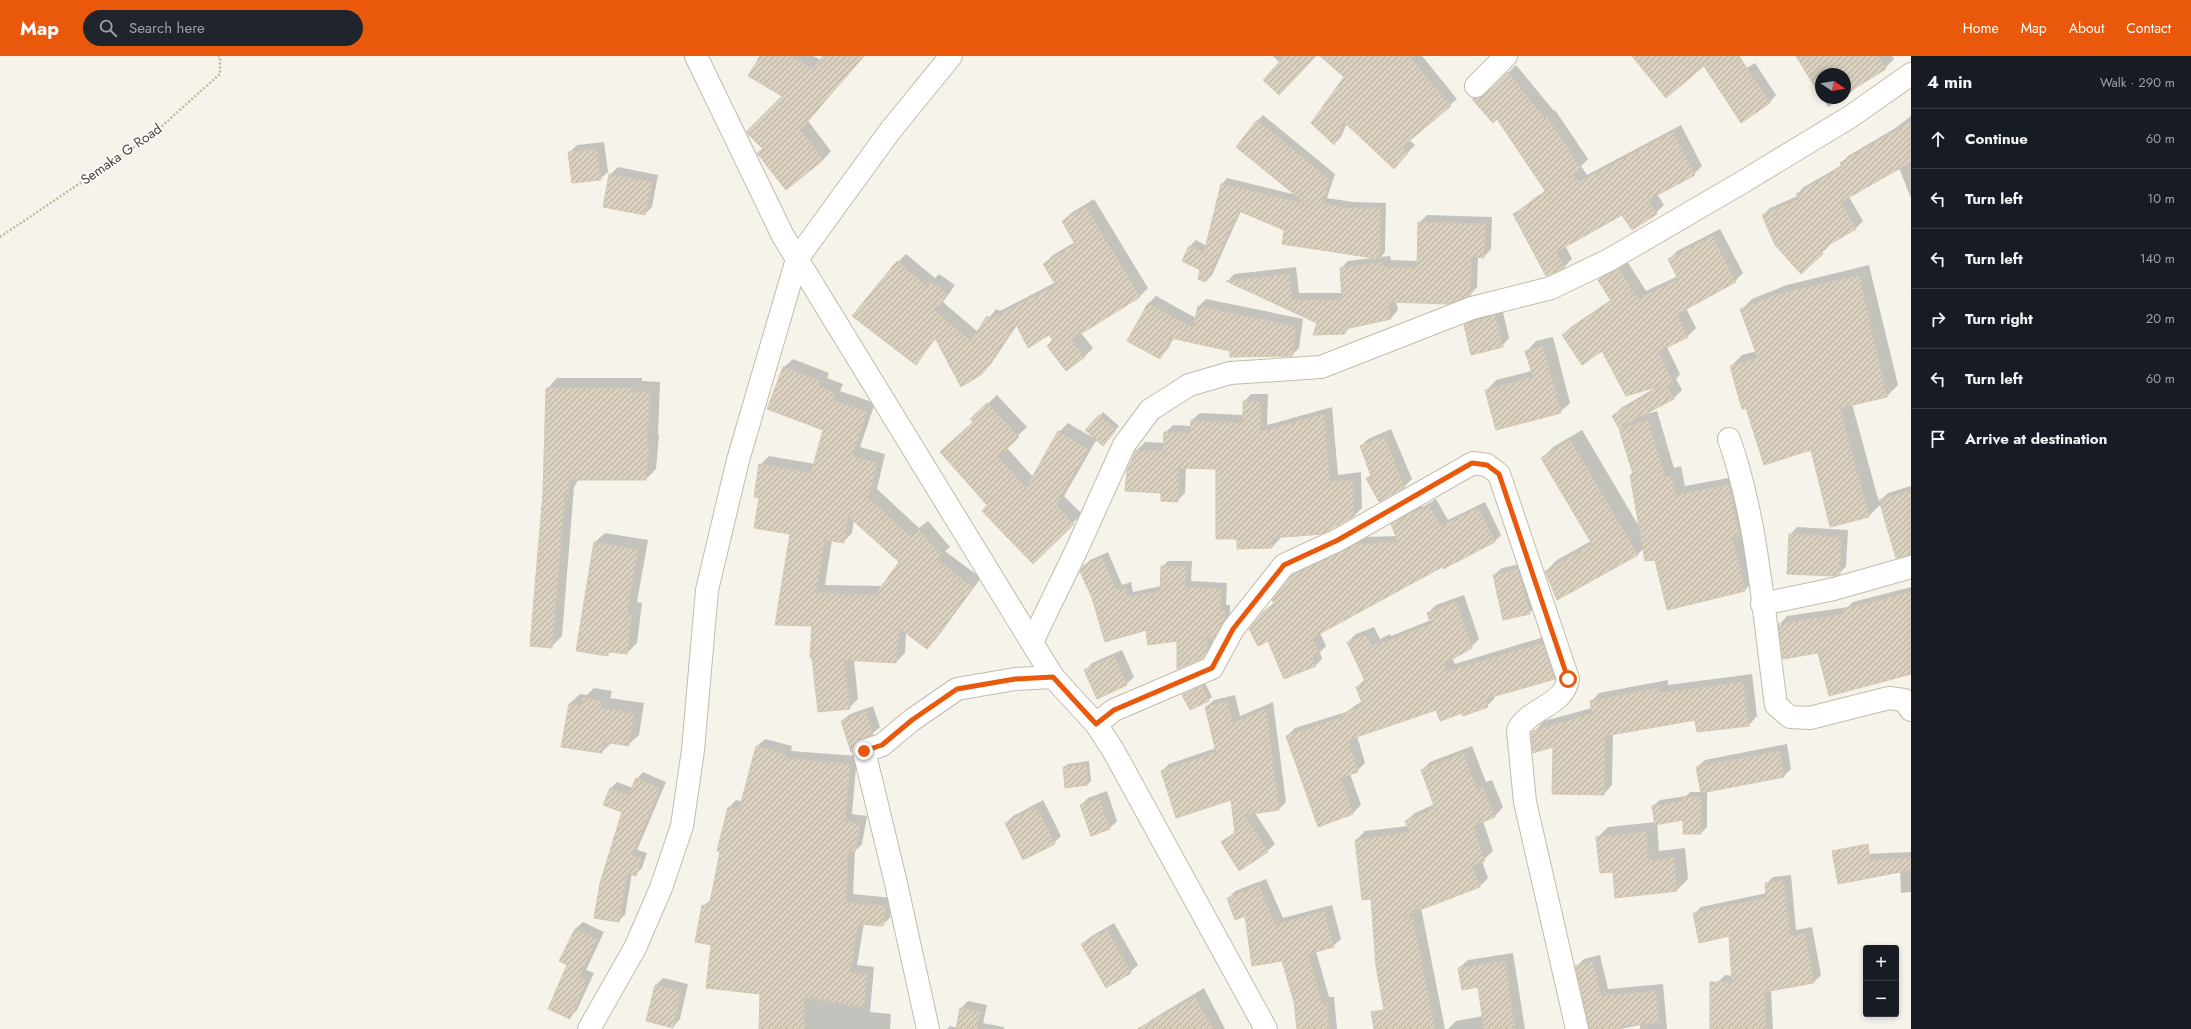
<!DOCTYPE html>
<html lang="en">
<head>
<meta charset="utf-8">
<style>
	:root { --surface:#171b24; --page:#20242c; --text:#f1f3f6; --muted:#9ea1a6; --line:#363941; --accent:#ea580c }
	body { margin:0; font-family:Jost,sans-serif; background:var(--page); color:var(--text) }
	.controls { position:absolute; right:12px; bottom:12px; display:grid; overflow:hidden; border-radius:4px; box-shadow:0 2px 6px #0003 }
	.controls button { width:36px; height:36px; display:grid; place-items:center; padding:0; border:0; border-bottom:1px solid var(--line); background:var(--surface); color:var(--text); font:20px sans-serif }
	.compass { position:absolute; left:1815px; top:12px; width:36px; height:36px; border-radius:50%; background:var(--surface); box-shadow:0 2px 6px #0003; rotate:102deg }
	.stop { position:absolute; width:12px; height:12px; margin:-9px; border:3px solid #ea580c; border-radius:50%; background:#fff }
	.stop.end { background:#ea580c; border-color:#fff; box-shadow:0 1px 4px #0008 }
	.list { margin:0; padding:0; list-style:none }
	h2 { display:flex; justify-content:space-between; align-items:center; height:52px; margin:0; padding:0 16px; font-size:17px }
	h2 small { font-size:13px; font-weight:400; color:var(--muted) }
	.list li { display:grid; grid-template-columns:26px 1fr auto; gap:12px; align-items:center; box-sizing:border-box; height:60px; padding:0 16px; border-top:1px solid var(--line) }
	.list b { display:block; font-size:15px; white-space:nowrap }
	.list em { font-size:13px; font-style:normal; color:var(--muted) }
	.icon { flex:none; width:22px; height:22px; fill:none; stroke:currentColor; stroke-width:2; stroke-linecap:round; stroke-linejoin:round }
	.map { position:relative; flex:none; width:1911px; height:973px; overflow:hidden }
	header { display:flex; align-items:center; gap:24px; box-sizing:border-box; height:56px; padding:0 20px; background:var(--accent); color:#fff }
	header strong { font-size:19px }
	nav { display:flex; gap:22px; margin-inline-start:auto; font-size:14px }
	.search { width:280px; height:36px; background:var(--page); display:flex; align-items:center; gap:10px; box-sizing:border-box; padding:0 14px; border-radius:22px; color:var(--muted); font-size:15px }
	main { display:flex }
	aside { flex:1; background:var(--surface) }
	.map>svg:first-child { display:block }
	.shadow { fill:#0003; fill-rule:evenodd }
	.building { fill:url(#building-hatch); stroke:#d4c8b2; fill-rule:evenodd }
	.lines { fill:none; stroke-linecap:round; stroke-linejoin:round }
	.street-casing { stroke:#c3bcac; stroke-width:24 }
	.path { stroke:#c6b89c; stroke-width:2.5; stroke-dasharray:2 2; stroke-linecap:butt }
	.street { stroke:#fff; stroke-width:22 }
	.route { stroke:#ea580c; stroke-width:5 }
	.labels { text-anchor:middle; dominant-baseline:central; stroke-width:3; stroke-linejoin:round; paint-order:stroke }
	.street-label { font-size:14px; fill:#4b4438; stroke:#fff }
</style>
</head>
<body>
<header>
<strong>Map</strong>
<div class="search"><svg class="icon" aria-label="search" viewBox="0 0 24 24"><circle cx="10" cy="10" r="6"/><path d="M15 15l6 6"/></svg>Search here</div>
<nav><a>Home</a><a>Map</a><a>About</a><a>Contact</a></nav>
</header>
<main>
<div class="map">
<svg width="1911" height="973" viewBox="0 0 1911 973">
	<defs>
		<pattern id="building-hatch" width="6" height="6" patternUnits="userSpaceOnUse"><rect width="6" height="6" fill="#d9d0bf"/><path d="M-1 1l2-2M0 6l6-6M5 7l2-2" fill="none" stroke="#b2aa9c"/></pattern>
	</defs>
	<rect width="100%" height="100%" fill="#f6f3eb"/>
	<!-- shadow -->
	<g class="shadow">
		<path d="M761,0H813L821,4L825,0H864L808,65L831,95L823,104L758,97L764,92L783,40Z"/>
		<path d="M1273,0H1315L1280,7Z"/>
		<path d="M1327,0H1422L1457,43L1409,84L1415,89L1401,104L1347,67L1341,81L1334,88L1345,21Z"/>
		<path d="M1797,0H1892L1894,3L1885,12L1862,27L1845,41V18H1821V39Z"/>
		<path d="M1755,7L1776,39L1769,47L1726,24Z"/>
		<path d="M1516,9L1554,55L1555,54L1588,103L1581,110L1587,119L1681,69L1702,110L1694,118L1657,138L1664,149L1656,157L1622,158L1565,189L1572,203L1564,211L1514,158L1546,134L1497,62L1473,43L1481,35L1494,31Z"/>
		<path d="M1823,42H1843L1828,51Z"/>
		<path d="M1263,59L1335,118L1327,142L1353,146L1386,147L1385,196L1381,201L1390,200L1391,204L1418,205L1419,167L1427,159L1492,161L1491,193L1484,201H1478L1477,231L1470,239L1396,246L1398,254L1391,262L1351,270L1345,277L1228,225L1234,218L1296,211L1299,237H1343L1341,212L1348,205L1372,202L1285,173L1241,155L1212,219L1206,225L1202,213L1183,205L1190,190L1196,184L1207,190L1222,128L1227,122L1296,139L1257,65Z"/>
		<path d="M1911,60V142L1899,112L1849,141L1863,165L1856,172L1828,188L1829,190L1801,216L1763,159L1770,152L1798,140L1797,138L1804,131L1842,109L1841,107L1848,100L1894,73Z"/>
		<path d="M604,86L608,116L600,123L569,97L577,89Z"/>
		<path d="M618,111L658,119L652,151L645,158L610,119Z"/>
		<path d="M1094,143L1148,232L1139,241L1081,277L1093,292L1084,301L1054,284L1050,278L1017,269L991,308L982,317L936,282L916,307L898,206L906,198L935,222L939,218L955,229L943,246L978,276L996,253L1000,255L1056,226L1044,208L1053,199L1075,186L1063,165L1071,157Z"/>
		<path d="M1720,173L1743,217L1735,225L1686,252L1696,272L1688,280L1667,291L1680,318L1676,323L1682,334L1674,342L1643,359L1657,355L1674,412L1681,410L1685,430L1739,420L1754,524L1745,534L1655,502L1644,492L1638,498L1558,543L1546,515L1557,504L1591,485L1542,402L1553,391L1582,374L1640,472L1631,419L1633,416L1620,374L1625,368L1613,360L1621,352L1655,332L1603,294L1563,279L1571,271L1612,243L1599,224L1607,216L1627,205L1646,235L1678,220L1669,204L1677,195Z"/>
		<path d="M1869,209L1898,329L1887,340L1852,348L1879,446L1888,437L1911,430V498L1881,448L1869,460L1812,392L1746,351L1731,310L1742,299L1757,295L1741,254L1752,243L1787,229Z"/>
		<path d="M1156,240L1196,262L1199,250L1206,243L1303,263L1299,292L1292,299L1231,294L1174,282L1167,294L1159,302L1149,247Z"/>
		<path d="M1502,252L1509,282L1502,290L1465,269L1473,261Z"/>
		<path d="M1553,281L1570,347L1560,356L1487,334L1496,324L1532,315L1527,295L1536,285Z"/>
		<path d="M793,303L829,317L827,322L843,328L840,335L875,347L860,391L885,398L877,433L919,472L928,465L950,491L945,495L981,522L936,583L927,592L906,577L905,597L896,606L854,604L858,643L849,652L813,569L791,477L760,441V409L769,400L815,408L824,373L784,311ZM854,464L900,506L883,530L825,529L832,484L843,486L852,477Z"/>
		<path d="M557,322H642V325L660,326L658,379H659L656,413L646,423H579L574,431L562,580L551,591L544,437L547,333Z"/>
		<path d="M1251,338H1268L1267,369L1332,351L1338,419L1361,416L1362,452L1354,460L1279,480L1280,483L1272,491L1238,482L1217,413L1186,411L1185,437L1177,445L1162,436L1137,394L1145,386L1165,387V377L1173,369L1192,370V364L1200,357L1244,359V346Z"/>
		<path d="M997,339L1027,371L1006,391L1033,421L1059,376L1068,367L1095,383L1100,360L1103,356L1119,370L1106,385L1097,383L1064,440L1082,458L1033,506L989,449L974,365L972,363Z"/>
		<path d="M1391,373L1412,423L1404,431L1367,422L1372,418L1361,390L1368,383Z"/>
		<path d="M1436,443L1448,464L1485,446L1501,479L1494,486L1442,509L1320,577L1326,590L1320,596L1322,603L1315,610L1264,555L1274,547L1300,512L1365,481L1397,480L1392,468L1399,461L1422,449L1423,451Z"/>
		<path d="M1797,471L1848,474L1846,510L1839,518L1790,479Z"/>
		<path d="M605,477L648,484L637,546L642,547L637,587L627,597L611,595L607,599L594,487Z"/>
		<path d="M1108,496L1122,529L1131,526L1133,536L1161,530L1162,511L1168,505H1192L1191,525L1227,527L1226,549H1230V557L1220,575L1213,582V588L1209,595L1202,601L1178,584L1146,573L1083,511L1090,504Z"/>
		<path d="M1525,507L1537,550L1529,557L1494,519L1502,512Z"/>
		<path d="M1911,531V617L1819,596L1780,568L1787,560L1848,551L1853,546Z"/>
		<path d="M1464,539L1479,583L1471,591L1452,602L1455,608L1550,579L1562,614L1554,622L1494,640L1495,642L1487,650L1462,655L1437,652L1357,680L1365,707L1357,715L1350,718L1361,749L1353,757L1319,769L1287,680L1295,672L1346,656L1362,645L1357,631L1365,623L1348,586L1356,578L1374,571L1380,583L1390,578L1391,580L1431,564L1428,557L1436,549Z"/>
		<path d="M1122,594L1134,621L1126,628L1085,615L1092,607Z"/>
		<path d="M1752,618L1757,660L1749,669L1696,662L1613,678L1612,729L1604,738L1554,690L1532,678L1544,665L1592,652L1591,646L1599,637L1668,624V629Z"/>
		<path d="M1205,627L1212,641L1208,644L1183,639Z"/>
		<path d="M594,632L612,635L610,642L644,647L639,679L628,689L612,686L602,696L569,648L580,638L587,639Z"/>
		<path d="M1235,639L1240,660L1273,646L1286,746L1279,753L1255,757L1275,788L1267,795L1239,813L1222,786L1236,775L1232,743L1162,715L1169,708L1216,692L1206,651L1214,644Z"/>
		<path d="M873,650L880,671L872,678L860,683L852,694L842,665L850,658Z"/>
		<path d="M765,683L792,690L791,695L857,700L852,758L867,760L862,788L855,795L853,838L892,842L890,862L882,869L864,867L857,909L874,911L870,956L891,958L890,973H760L761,937L712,888L703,850L712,843L729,752L736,744L743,746L757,690Z"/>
		<path d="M1787,688L1791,713L1784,720L1707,735V771L1701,777L1684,763L1657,767L1659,795L1685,792L1688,823L1677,834L1616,841L1614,815L1597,782L1608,771L1656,766L1653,750L1660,744L1686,740L1690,736H1702L1697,711L1705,704Z"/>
		<path d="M1472,690L1486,726L1492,724L1503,751L1495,760L1483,765L1493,795L1482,805L1488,822L1479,831L1421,852L1445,973H1383L1382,955L1385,952L1372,842L1356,784L1365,775L1408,770L1406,765L1415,757L1435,748L1422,714L1430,706Z"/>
		<path d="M1089,705L1091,725L1087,729L1064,711L1068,708Z"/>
		<path d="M643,716L666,726L637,794L647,797L642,812L636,818L632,817L625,859L618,865L623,755L610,733L617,726L633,732L637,723Z"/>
		<path d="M1107,735L1117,765L1110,772L1091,779L1081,749L1088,742Z"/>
		<path d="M1043,744L1061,780L1054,787L1006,767L1013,760Z"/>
		<path d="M1911,796V836L1901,837L1900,815L1843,799Z"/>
		<path d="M1791,819L1796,874L1812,871L1821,919L1814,926L1771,934L1773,973H1721L1718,926L1725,919L1733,920L1730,879L1694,858L1701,851L1767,837L1766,828L1773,821Z"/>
		<path d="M1266,823L1283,862L1332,849L1341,883L1333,890L1316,895L1329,941H1334L1337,973H1298L1295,946L1283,904L1246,859L1228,843L1235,835Z"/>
		<path d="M583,866L604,876L586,914L594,917L577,954L570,961L568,908L575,873Z"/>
		<path d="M1114,867L1138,909L1130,916L1082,888L1090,881Z"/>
		<path d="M1513,897L1525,973H1448L1456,965L1483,960L1479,930L1459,912L1468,904Z"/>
		<path d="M1600,899L1608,933L1663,928L1667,973H1640V969L1620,973H1589L1577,910L1584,903Z"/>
		<path d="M663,922L688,928L680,963L673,971L656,929Z"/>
		<path d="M1204,932L1225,973H1142L1151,964Z"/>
		<path d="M968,945L987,949L983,967L1004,971V973H947L950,970L958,972L961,952Z"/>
	</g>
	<!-- building -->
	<g class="building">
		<path d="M760,0H791L812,13L823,0H864L800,74L823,104L786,134L757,97L763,93L746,76L782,40L748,20Z"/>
		<path d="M1285,0H1316L1279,39L1263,24Z"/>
		<path d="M1320,0H1409L1451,50L1402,91L1408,97L1394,113L1344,66L1334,89L1311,67L1344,21Z"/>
		<path d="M1632,0H1739L1770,47L1741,67L1704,10L1666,42Z"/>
		<path d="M1796,0H1878L1886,13L1845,38V18H1821V41Z"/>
		<path d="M1508,16L1545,63L1547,61L1581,112L1573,118L1579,126L1673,76L1695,119L1648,144L1657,158L1632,174L1622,159L1556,196L1565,212L1546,220L1513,158L1535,146L1533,143L1546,136L1497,63L1493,67L1472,43L1485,39Z"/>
		<path d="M1257,64L1330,124L1322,147L1347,152H1380V203L1282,188L1284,174L1239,155L1206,226L1198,223L1200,214L1182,205L1189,190L1204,197L1221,128L1306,148L1236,91Z"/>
		<path d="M1911,66V106L1841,146L1856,173L1820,194L1823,198L1801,218L1775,189L1762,159L1799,143L1796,138L1842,111L1840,107Z"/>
		<path d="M597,93L601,124L572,127L568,96Z"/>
		<path d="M609,118L652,126L645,159L603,151Z"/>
		<path d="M1086,151L1140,241L1071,284L1085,301L1066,315L1047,290L1053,284L1049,279L1028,292L1016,268L982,318L961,331L935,282L916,309L852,260L897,205L927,230L930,225L947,238L935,255L971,285L987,260L991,263L1056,229L1043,208L1075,188L1062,165Z"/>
		<path d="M1418,166L1485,168L1484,202L1472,201L1470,240L1448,248L1388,246L1391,263L1345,273V278L1313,279L1317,267L1226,225L1289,218L1292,244H1342L1340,212L1383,206L1384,211L1417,212Z"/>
		<path d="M1712,180L1736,226L1677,258L1688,281L1658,296L1673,327L1667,329L1674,343L1619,372L1612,360L1660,330L1626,340L1602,295L1582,309L1562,279L1611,245L1598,224L1619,213L1638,243L1678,223L1668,203Z"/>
		<path d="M1859,219L1887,341L1840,352L1869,461L1830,471L1811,394L1764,409L1746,352L1742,353L1730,310L1758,302L1740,253L1775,239Z"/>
		<path d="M1148,247L1193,272L1198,250L1296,271L1292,300L1230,301V295L1171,282L1160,303L1127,285Z"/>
		<path d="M1495,259L1503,291L1471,299L1464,269Z"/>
		<path d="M1543,290L1561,357L1496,374L1485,334L1533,321L1525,295Z"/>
		<path d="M783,311L821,325L819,330L835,337L832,344L867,356L852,400L877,407L868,442L910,480L918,473L942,500L937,504L973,531L927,593L899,572L896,607L844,604L850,653L818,656L812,602H810L812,570L775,569L790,478L754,472L759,442L754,441L759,408L811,417L823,374L767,353ZM848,460L899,506L875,539L816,537L825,484L844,487Z"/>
		<path d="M546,332H632V336H650L647,390H649L646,424H569V438H565L552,592L530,590L543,437Z"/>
		<path d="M1243,345L1261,346L1260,376L1324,358L1330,426L1353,424L1354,460L1322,478L1272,482V492L1237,493V483H1216V413L1179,412L1178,446L1161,445V437L1125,435L1127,414L1136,394L1163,395L1164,376L1190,377L1191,364L1243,367Z"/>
		<path d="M987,347L1019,381L998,401L1026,432L1058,375L1088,393L1056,449L1074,468L1033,508L982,455L987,449L940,396L973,366L970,363Z"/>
		<path d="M1099,359L1116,374L1103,390L1085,374Z"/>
		<path d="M1648,364L1665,421L1672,420L1675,439L1729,429L1739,480L1732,481L1745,535L1667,554L1655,504L1645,505L1630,419L1633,418L1619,373Z"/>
		<path d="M1384,380L1405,431L1379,446L1366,422H1372L1360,390Z"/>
		<path d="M1570,384L1638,499L1557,544L1545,515L1592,488L1541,402Z"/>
		<path d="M1911,434V499L1896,502L1879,444Z"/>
		<path d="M1429,449L1441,470L1478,452L1495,486L1443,513L1442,511L1312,582L1320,598L1312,601L1316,610L1284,623L1268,585L1258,590L1249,573L1264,555L1275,549L1272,544L1292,519L1357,488L1398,486L1391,468L1414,455L1415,457Z"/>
		<path d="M1789,478L1841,481L1840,518L1834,520L1787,518Z"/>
		<path d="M594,486L638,494L627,556L632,557L627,598L608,596V600L576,595Z"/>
		<path d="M1102,501L1116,534L1125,532L1127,541L1160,535L1161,510L1186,511L1185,531L1221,533L1220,555H1225L1224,564L1214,582H1207V595L1203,602L1177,613V585L1148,589L1146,574L1105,586L1092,542L1080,515L1083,510Z"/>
		<path d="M1518,513L1530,558L1503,564L1493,519Z"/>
		<path d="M1911,536V618L1829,640L1818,597L1783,603L1778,568L1845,558L1844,553Z"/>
		<path d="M1456,546L1472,592L1444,608L1447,615L1543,587L1555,623L1485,643L1488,651L1463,660L1462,657L1440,665L1436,654L1348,684L1358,716L1341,722L1353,758L1318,771L1286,680L1342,661L1341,659L1363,649L1356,631L1366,627L1347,586L1366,579L1372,590L1382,586L1383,587L1431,568L1427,557Z"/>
		<path d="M1114,600L1127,629L1097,643L1084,614Z"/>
		<path d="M1743,626L1749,670L1697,676L1695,664L1605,680L1604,739L1552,738L1553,691L1533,697L1531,677L1533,675L1592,657L1590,645L1659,632L1660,637Z"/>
		<path d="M1202,630L1209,645L1190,654L1182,639Z"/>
		<path d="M583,642L602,645L601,652L634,657L629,690L604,686L602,697L561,691L569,648L582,650Z"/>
		<path d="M1227,645L1233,667L1266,653L1279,754L1245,759L1268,796L1239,815L1221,786L1235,777L1231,744L1176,762L1161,715L1216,696L1205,651Z"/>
		<path d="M866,656L873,679L855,686L851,696L841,665Z"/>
		<path d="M756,690L786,698L784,702L850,708L845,765L860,768L855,796L848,795L846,846L885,850L883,870L858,868L850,916L867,918L864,951L804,941V973H759L760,938L706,932L711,889L695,886L702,849L709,851L720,796L717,795L728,751L739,754Z"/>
		<path d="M1780,695L1784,721L1701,737L1696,711Z"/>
		<path d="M1463,697L1477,734L1483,732L1495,761L1473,770L1485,805L1472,810L1480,831L1425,852L1414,854L1415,856L1403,860L1413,861L1435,973H1374L1371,956L1384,954L1376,910L1371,843L1362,844L1355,784L1410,776L1405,765L1435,752L1421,714Z"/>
		<path d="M1086,708L1088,729L1065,732L1063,711Z"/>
		<path d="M636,722L660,732L632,800L641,803L636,820L627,817L619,866L594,862L600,827L622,756L603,749L610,732L629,739Z"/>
		<path d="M1683,741H1701V778H1683V764L1655,769L1652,750L1683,745Z"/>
		<path d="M1099,742L1110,773L1091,780L1080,749Z"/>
		<path d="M1036,751L1055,788L1023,804L1005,767Z"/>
		<path d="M1646,776L1649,805L1674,802L1677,835L1615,842L1613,816L1600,817L1596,781Z"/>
		<path d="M1868,788L1870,804L1911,802V814L1838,828L1832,795Z"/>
		<path d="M1784,825L1790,880L1805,877L1814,927L1764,936L1766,973H1710V926H1732L1729,880L1699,887L1693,857L1766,842L1765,827Z"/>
		<path d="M1259,829L1275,869L1324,855L1334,891L1308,898L1322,948L1327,947L1329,973H1297L1294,946L1282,905L1252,910L1245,860L1235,864L1227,842Z"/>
		<path d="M575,873L597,883L579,921L587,925L570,963L548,953L567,909L559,905Z"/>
		<path d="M1107,874L1131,917L1106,932L1081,888Z"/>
		<path d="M1505,905L1515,973H1484L1478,931L1462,934L1458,912Z"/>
		<path d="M1593,906L1601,940L1656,935L1659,967L1620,970V973H1589L1575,910Z"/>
		<path d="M655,929L681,935L673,972L646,965Z"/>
		<path d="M1195,941L1213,973H1137Z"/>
		<path d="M960,952L980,956L977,973H956Z"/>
	</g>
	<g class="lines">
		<!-- street casing -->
		<g class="street-casing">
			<g id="street">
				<path d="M696,0L783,180L1053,621L1096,668L1113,694L1266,973"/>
				<path d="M1476,30L1506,0"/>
				<path d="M1729,383C1758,465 1764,562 1776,649L1790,661L1810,662L1889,642L1904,644L1911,654"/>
				<path d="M1762,548L1834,533L1911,511"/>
				<path d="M1032,586L1077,493L1124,389L1150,354L1189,329L1230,317L1321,311L1472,252L1551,232L1609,204L1741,127L1850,61L1911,18"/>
				<path d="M1096,668L1114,654L1212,612L1233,573L1284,509L1338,484L1473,407L1487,409L1499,418L1568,623C1564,650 1529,652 1518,674L1525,746L1577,973"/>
				<path d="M589,973L635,892L661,832L682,770L693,694L707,534L738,404L797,203L890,75L951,0"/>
				<path d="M928,973L895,823L864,695L882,689L912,664L957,633L1015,623L1053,621"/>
			</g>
		</g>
		<!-- path -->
		<path class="path" d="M0,181L153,78L220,18V1L218,0"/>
		<!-- street -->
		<use href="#street" class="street"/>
	</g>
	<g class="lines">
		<!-- route -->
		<path class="route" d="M864,695L882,689L912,664L957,633L1015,623L1053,621L1096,668L1114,654L1212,612L1233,573L1284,509L1338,484L1472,407L1487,409L1499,418L1568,623"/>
	</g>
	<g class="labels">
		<!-- street labels -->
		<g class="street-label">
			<text transform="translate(121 98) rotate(-35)">Semaka G Road</text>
		</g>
	</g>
</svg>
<div class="controls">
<button>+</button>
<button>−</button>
</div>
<svg class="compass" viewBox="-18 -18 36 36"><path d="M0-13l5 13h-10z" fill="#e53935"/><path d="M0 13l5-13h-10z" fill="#9ea1a6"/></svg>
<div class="stop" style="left:1568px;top:623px"></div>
<div class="stop end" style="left:864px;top:695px"></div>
</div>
<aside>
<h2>4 min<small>Walk · 290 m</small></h2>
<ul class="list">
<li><svg class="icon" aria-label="ahead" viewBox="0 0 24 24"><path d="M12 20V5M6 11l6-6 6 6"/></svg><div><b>Continue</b></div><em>60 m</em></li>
<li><svg class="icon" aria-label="left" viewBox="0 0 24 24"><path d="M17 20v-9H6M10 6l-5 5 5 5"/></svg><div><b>Turn left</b></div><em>10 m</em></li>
<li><svg class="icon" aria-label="left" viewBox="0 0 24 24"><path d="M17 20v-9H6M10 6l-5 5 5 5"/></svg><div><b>Turn left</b></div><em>140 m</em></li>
<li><svg class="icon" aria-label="right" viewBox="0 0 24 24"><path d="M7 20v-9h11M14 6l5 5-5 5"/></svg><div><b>Turn right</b></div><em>20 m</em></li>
<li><svg class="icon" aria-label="left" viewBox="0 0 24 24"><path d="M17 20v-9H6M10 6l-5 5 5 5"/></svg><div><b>Turn left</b></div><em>60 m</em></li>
<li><svg class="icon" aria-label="arrive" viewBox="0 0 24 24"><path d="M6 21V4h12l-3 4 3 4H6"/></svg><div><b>Arrive at destination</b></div></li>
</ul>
</aside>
</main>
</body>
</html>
